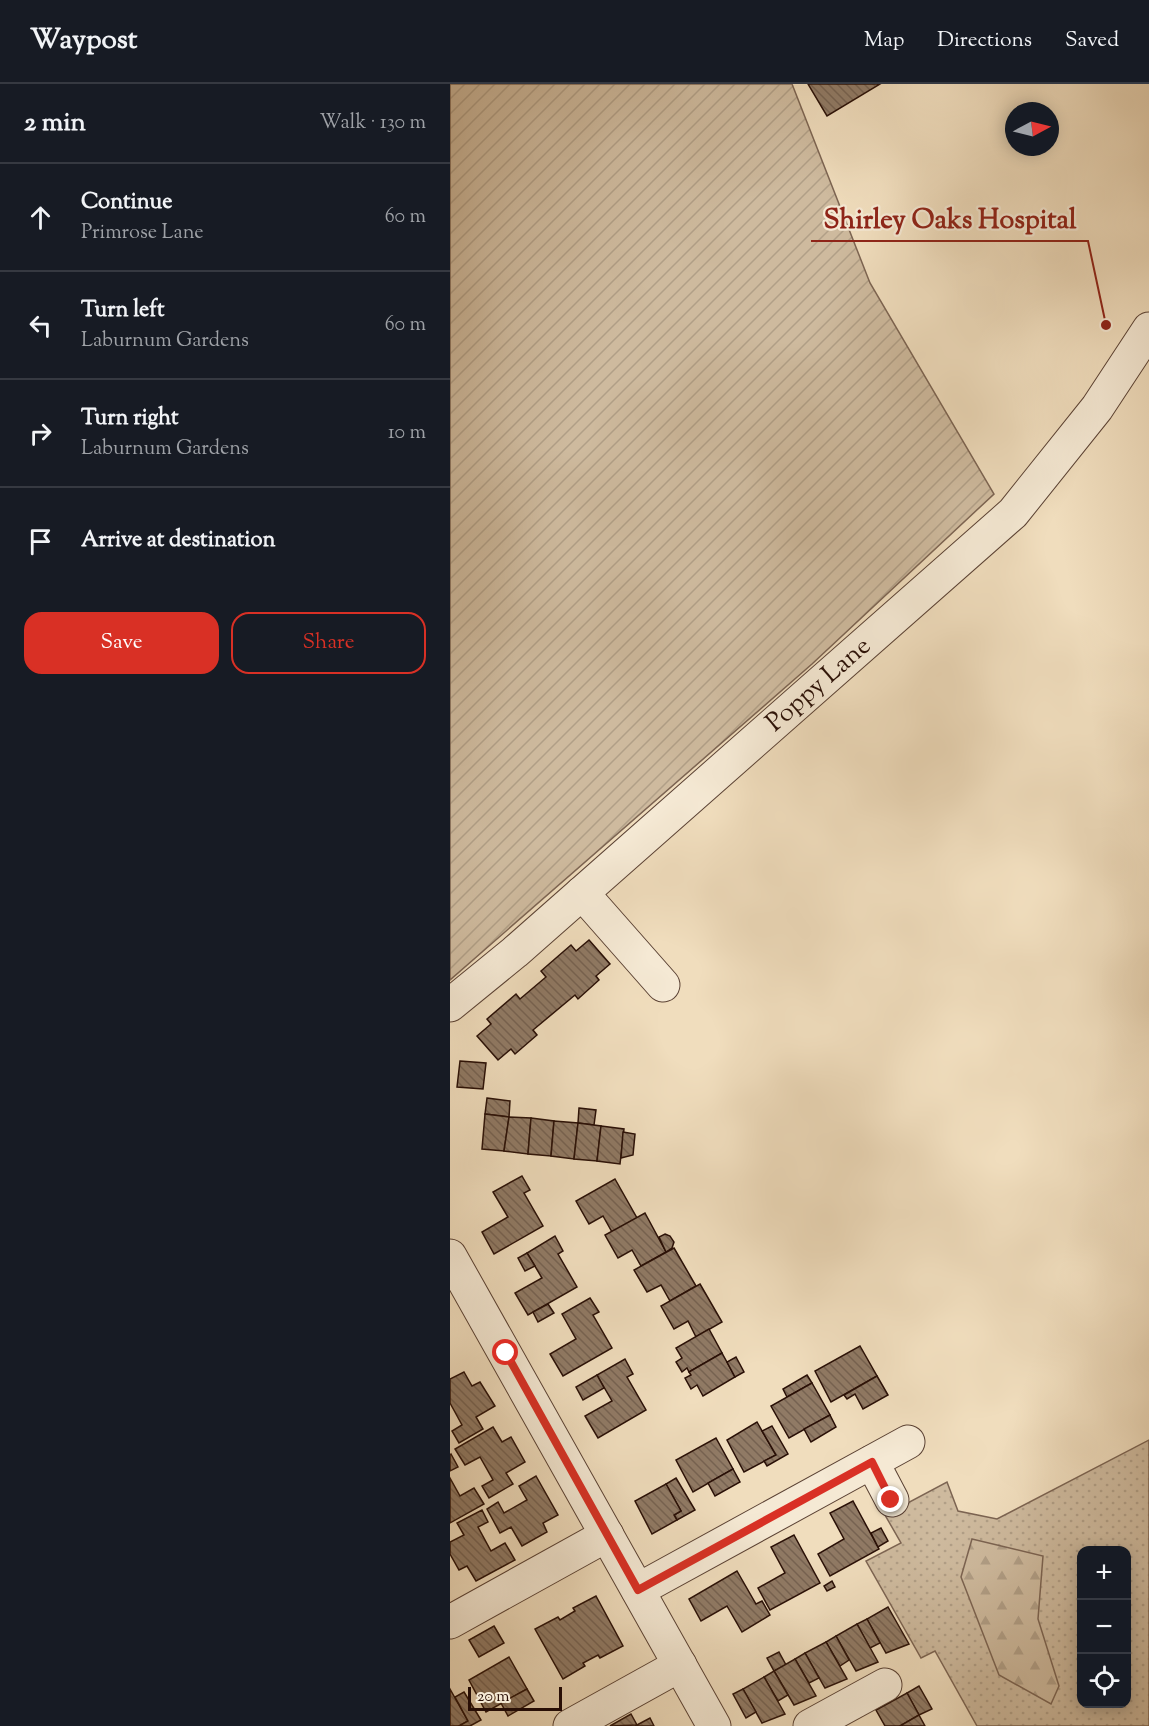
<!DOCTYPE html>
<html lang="en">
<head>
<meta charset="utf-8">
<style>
	:root { --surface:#171b24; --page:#20242c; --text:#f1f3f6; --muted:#9ea1a6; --line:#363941; --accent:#d93025 }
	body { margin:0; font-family:"Sorts Mill Goudy",serif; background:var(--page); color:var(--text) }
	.controls { position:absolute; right:18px; bottom:18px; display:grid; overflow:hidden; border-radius:12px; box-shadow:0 3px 15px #0003 }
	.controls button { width:54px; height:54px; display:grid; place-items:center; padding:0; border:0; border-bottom:2px solid var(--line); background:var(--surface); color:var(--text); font:30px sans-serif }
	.compass { position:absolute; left:555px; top:18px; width:54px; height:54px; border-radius:50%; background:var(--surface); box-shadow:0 3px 15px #0003; rotate:83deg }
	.scale { position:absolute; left:18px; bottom:15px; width:94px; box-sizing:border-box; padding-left:6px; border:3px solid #290f06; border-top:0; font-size:16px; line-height:21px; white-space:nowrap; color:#290f06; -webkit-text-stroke:4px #f5e9d4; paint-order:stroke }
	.stop { position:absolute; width:18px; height:18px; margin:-14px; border:4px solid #d93025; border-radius:50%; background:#fff }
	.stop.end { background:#d93025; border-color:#fff; box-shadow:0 2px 6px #0008 }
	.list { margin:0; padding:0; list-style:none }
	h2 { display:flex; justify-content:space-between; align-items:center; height:78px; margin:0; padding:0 24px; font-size:26px }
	h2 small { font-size:20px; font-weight:400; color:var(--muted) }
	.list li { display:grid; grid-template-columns:39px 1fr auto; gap:18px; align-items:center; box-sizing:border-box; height:108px; padding:0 24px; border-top:2px solid var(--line) }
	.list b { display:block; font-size:22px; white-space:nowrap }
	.list p { margin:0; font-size:20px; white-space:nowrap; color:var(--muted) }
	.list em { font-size:20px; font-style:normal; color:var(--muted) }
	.actions { display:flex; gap:12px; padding:18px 24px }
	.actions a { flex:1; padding:14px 0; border:2px solid var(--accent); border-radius:18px; text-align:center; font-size:21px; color:var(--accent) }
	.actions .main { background:var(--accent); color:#fff }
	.icon { flex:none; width:33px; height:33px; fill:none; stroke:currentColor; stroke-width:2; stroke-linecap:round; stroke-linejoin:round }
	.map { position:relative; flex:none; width:699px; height:1642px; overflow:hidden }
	header { display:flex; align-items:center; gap:36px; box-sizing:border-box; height:84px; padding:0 30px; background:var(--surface); border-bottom:2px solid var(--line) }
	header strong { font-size:28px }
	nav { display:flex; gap:33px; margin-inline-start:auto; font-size:21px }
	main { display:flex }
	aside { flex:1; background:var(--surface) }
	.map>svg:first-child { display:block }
	.grass { fill:url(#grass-dots); stroke:#7c6452; stroke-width:1.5; fill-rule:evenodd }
	.forest { fill:url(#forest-firs); stroke:#7c6452; stroke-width:1.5 }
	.garden { fill:url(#garden-furrows); stroke:#7c6452; stroke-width:1.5 }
	.building { fill:url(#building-back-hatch); stroke:#290f06; stroke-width:1.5 }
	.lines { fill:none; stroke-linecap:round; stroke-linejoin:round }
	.minor-casing { stroke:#5b4234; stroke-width:35 }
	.minor { stroke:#f5e9d4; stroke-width:33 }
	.route { stroke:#d93025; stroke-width:8 }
	.labels { text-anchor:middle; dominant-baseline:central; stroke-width:4.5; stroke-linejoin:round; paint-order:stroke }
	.street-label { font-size:26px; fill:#290f06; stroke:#f5e9d4 }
	.leader { fill:none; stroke:#8f2418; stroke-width:2 }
	.callout-dot { fill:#8f2418; stroke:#f5e9d4; stroke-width:2 }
	.callout-label { font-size:27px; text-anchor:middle; font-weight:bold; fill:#8f2418; stroke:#f5e9d4; stroke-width:4.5; stroke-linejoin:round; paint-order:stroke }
</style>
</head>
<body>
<header>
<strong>Waypost</strong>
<nav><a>Map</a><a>Directions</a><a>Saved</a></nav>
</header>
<main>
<aside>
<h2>2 min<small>Walk · 130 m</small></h2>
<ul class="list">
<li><svg class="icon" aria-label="ahead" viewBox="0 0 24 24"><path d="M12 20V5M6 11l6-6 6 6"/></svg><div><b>Continue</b><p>Primrose Lane</p></div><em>60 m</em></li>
<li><svg class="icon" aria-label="left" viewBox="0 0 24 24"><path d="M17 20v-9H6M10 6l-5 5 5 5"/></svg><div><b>Turn left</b><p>Laburnum Gardens</p></div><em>60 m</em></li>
<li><svg class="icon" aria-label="right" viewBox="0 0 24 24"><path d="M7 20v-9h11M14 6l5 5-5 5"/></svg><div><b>Turn right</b><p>Laburnum Gardens</p></div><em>10 m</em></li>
<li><svg class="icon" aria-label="arrive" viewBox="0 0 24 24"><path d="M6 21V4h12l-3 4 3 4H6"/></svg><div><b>Arrive at destination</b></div></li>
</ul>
<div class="actions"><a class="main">Save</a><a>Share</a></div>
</aside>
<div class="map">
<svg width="699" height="1642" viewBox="0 0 699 1642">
	<defs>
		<pattern id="grass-dots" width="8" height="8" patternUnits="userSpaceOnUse" patternTransform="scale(1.5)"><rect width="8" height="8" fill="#ceba9e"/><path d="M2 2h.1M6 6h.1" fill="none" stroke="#b19f87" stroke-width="1.8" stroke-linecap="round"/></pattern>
		<pattern id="forest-firs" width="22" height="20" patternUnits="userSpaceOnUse" patternTransform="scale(1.5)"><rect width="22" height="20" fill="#ceba9e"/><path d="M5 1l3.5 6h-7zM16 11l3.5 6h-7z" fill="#b19f87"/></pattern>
		<pattern id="garden-furrows" width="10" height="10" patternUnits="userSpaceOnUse" patternTransform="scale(1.5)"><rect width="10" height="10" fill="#ceba9e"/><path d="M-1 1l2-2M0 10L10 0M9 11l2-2" fill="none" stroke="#b19f87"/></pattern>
		<pattern id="building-back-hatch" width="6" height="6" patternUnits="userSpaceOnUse" patternTransform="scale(1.5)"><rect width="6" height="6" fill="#907a65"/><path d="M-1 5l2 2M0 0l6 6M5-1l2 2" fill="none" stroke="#766251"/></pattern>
	</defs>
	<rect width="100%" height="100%" fill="#f0ddbd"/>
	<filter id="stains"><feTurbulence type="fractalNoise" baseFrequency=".00333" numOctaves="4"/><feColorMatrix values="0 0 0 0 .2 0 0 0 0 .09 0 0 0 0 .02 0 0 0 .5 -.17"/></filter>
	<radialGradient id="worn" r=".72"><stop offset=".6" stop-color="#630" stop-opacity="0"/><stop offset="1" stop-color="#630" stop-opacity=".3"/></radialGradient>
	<!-- grass -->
	<path class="grass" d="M699,1356V1642H527L485,1567L471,1574L416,1477L451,1459L435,1431L497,1398L508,1427L547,1435ZM632,1466H676V1620H632Z"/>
	<!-- forest -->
	<path class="forest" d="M522,1455L593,1472L588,1535L609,1602L601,1620L549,1591L511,1493Z"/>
	<!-- garden -->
	<path class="garden" d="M0,0H342L420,199L544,410L362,580L0,896Z"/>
	<!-- building -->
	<g class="building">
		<path d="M358,0H430L377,32Z"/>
		<path d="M139,856L160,880L146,892L149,896L128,915L125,911L83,946L87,951L65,970L61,965L48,976L27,952L41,940L37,935L66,910L70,915L96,893L91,887L121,861L126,867Z"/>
		<path d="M10,977L36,979L33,1005L7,1003Z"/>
		<path d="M37,1014L60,1017L59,1033L35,1030Z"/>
		<path d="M129,1024L146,1026L144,1041L128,1039Z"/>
		<path d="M35,1030L59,1033L54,1067L32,1065Z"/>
		<path d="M59,1033L81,1034L78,1070L54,1067Z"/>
		<path d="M81,1034L104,1037L101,1072L78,1070Z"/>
		<path d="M104,1037L128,1039L124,1075L101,1072Z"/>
		<path d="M128,1039L151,1042L147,1077L124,1075Z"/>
		<path d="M151,1042L174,1045L170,1080L147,1077Z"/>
		<path d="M173,1048L185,1050L183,1071L171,1074Z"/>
		<path d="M72,1092L80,1106L74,1109L93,1142L44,1170L32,1148L58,1133L43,1108Z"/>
		<path d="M165,1095L187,1134L162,1148L153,1132L139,1140L126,1117Z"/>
		<path d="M195,1129L216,1168L191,1182L182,1166L168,1174L155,1151Z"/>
		<path d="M215,1150L220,1152L224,1158L222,1164L216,1168L209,1153Z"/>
		<path d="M105,1152L113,1167L108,1170L127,1203L78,1231L65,1209L92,1194L77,1169Z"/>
		<path d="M224,1164L246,1202L220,1217L211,1201L197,1208L184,1186Z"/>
		<path d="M77,1169L85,1182L75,1187L68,1174Z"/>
		<path d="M250,1200L272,1238L246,1253L238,1237L224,1245L211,1222Z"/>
		<path d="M140,1214L149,1228L143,1231L162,1264L113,1292L100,1270L126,1255L112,1230Z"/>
		<path d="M98,1220L104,1229L88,1238L83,1228Z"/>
		<path d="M259,1245L272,1269L239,1288L237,1284L232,1288L226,1278L232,1274L226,1264Z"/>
		<path d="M410,1262L427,1292L381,1318L365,1287Z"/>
		<path d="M272,1269L285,1293L253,1312L247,1301L241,1305L235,1294L241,1291L239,1288Z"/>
		<path d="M286,1273L294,1288L285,1293L277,1278Z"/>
		<path d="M175,1275L183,1290L177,1293L196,1326L148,1354L135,1332L162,1317L147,1291Z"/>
		<path d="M14,1288L22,1302L30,1298L45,1322L26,1333L33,1345L9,1359L2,1347L12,1341L0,1319V1295Z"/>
		<path d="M147,1291L154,1304L133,1316L126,1303Z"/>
		<path d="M357,1291L362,1299L337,1313L333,1305Z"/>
		<path d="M427,1292L438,1311L413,1325L405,1310L397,1315L394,1311Z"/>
		<path d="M362,1299L380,1331L339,1354L321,1322Z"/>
		<path d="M380,1331L386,1343L361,1358L354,1345Z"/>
		<path d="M307,1338L326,1371L294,1388L277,1356Z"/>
		<path d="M322,1342L338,1370L317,1382L314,1377L326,1371L312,1347Z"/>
		<path d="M43,1343L52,1358L61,1353L75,1378L56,1389L63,1400L39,1414L32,1402L43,1396L30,1373L15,1381L5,1365Z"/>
		<path d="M266,1354L283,1385L243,1408L226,1376Z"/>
		<path d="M1,1370L8,1383L0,1387V1371Z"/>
		<path d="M283,1385L290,1398L265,1412L258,1399Z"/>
		<path d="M86,1392L108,1431L93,1439L97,1448L72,1462L61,1443L50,1449L37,1425L48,1418L54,1429L77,1416L69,1402Z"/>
		<path d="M0,1394L10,1412L24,1404L34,1420L0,1439Z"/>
		<path d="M226,1394L245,1426L227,1436L224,1431L231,1427L216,1400Z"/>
		<path d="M216,1400L231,1427L224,1431L227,1436L202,1450L185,1417Z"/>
		<path d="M403,1417L429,1465L380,1492L368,1470L394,1455L380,1429Z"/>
		<path d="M32,1426L38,1438L28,1443L41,1467L55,1459L65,1476L26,1497L17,1482L9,1486L0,1470V1458L14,1451L7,1439Z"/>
		<path d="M431,1444L438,1457L428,1463L421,1449Z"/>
		<path d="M344,1451L370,1499L320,1526L308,1504L335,1489L321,1463Z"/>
		<path d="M287,1487L306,1520L312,1517L320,1531L292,1548L277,1522L251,1537L239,1515Z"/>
		<path d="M382,1497L385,1503L377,1507L374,1502Z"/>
		<path d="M146,1512L173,1562L150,1574L148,1571L133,1579L135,1582L113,1595L85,1545L108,1533L110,1536L125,1527L123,1524Z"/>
		<path d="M438,1523L459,1560L436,1569L417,1535Z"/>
		<path d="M417,1535L430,1559L420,1564L407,1540Z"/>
		<path d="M407,1540L428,1578L406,1587L386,1552Z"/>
		<path d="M44,1542L54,1559L29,1573L19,1556Z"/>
		<path d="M386,1552L399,1576L390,1582L376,1558Z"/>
		<path d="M376,1558L397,1595L375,1604L355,1569Z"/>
		<path d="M329,1568L336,1581L324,1587L317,1574Z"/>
		<path d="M355,1569L369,1594L359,1599L345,1575Z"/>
		<path d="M59,1573L77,1605L36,1628L19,1596Z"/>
		<path d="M345,1575L366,1612L344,1621L324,1587Z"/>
		<path d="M324,1587L338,1611L328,1617L314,1593Z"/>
		<path d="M314,1593L335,1630L312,1639L293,1605Z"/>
		<path d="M469,1602L482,1625L469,1631L457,1609Z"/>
		<path d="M0,1605L18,1637L9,1642H0Z"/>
		<path d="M77,1605L84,1617L58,1632L51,1619Z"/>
		<path d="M293,1605L306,1628L296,1634L283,1610Z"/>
		<path d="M14,1608L31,1636L20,1642H9L18,1637L5,1613Z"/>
		<path d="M457,1609L469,1631L450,1642H435L426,1626Z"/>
		<path d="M181,1630L187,1641L160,1642Z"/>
		<path d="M469,1631L475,1642H450Z"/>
		<path d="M200,1634L204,1642H185L187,1641Z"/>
	</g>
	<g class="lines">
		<!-- minor casing -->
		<g class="minor-casing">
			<g id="minor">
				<path d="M132,809L213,901"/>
				<path d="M0,921L65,868L563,429L647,324L699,245"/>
				<path d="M0,1172L264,1642"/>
				<path d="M422,1378L442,1416"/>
				<path d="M188,1506L458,1358"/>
				<path d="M0,1538L157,1451"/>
				<path d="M120,1642L230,1581"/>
				<path d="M360,1642L435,1601"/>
			</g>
		</g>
		<!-- minor -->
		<use href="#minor" class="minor"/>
	</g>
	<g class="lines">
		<!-- route -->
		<path class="route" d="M56,1269L188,1506L422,1378L441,1416"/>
	</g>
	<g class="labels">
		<!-- street labels -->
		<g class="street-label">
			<text transform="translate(369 601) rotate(-41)">Poppy Lane</text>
		</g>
	</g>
	<!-- callouts -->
	<path class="leader" d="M656 241L638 157H361"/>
	<circle class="callout-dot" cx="656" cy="241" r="6"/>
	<g class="callout-label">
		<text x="500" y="144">Shirley Oaks Hospital</text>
	</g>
	<rect width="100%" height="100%" filter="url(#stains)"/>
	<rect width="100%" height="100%" fill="url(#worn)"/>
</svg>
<div class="controls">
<button>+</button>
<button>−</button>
<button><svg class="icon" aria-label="locate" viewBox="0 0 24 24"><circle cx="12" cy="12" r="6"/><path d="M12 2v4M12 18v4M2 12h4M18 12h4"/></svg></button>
</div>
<svg class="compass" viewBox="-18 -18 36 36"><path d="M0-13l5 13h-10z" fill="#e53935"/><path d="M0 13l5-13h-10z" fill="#9ea1a6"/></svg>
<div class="scale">20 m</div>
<div class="stop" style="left:56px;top:1269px"></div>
<div class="stop end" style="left:441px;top:1416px"></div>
</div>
</main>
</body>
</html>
